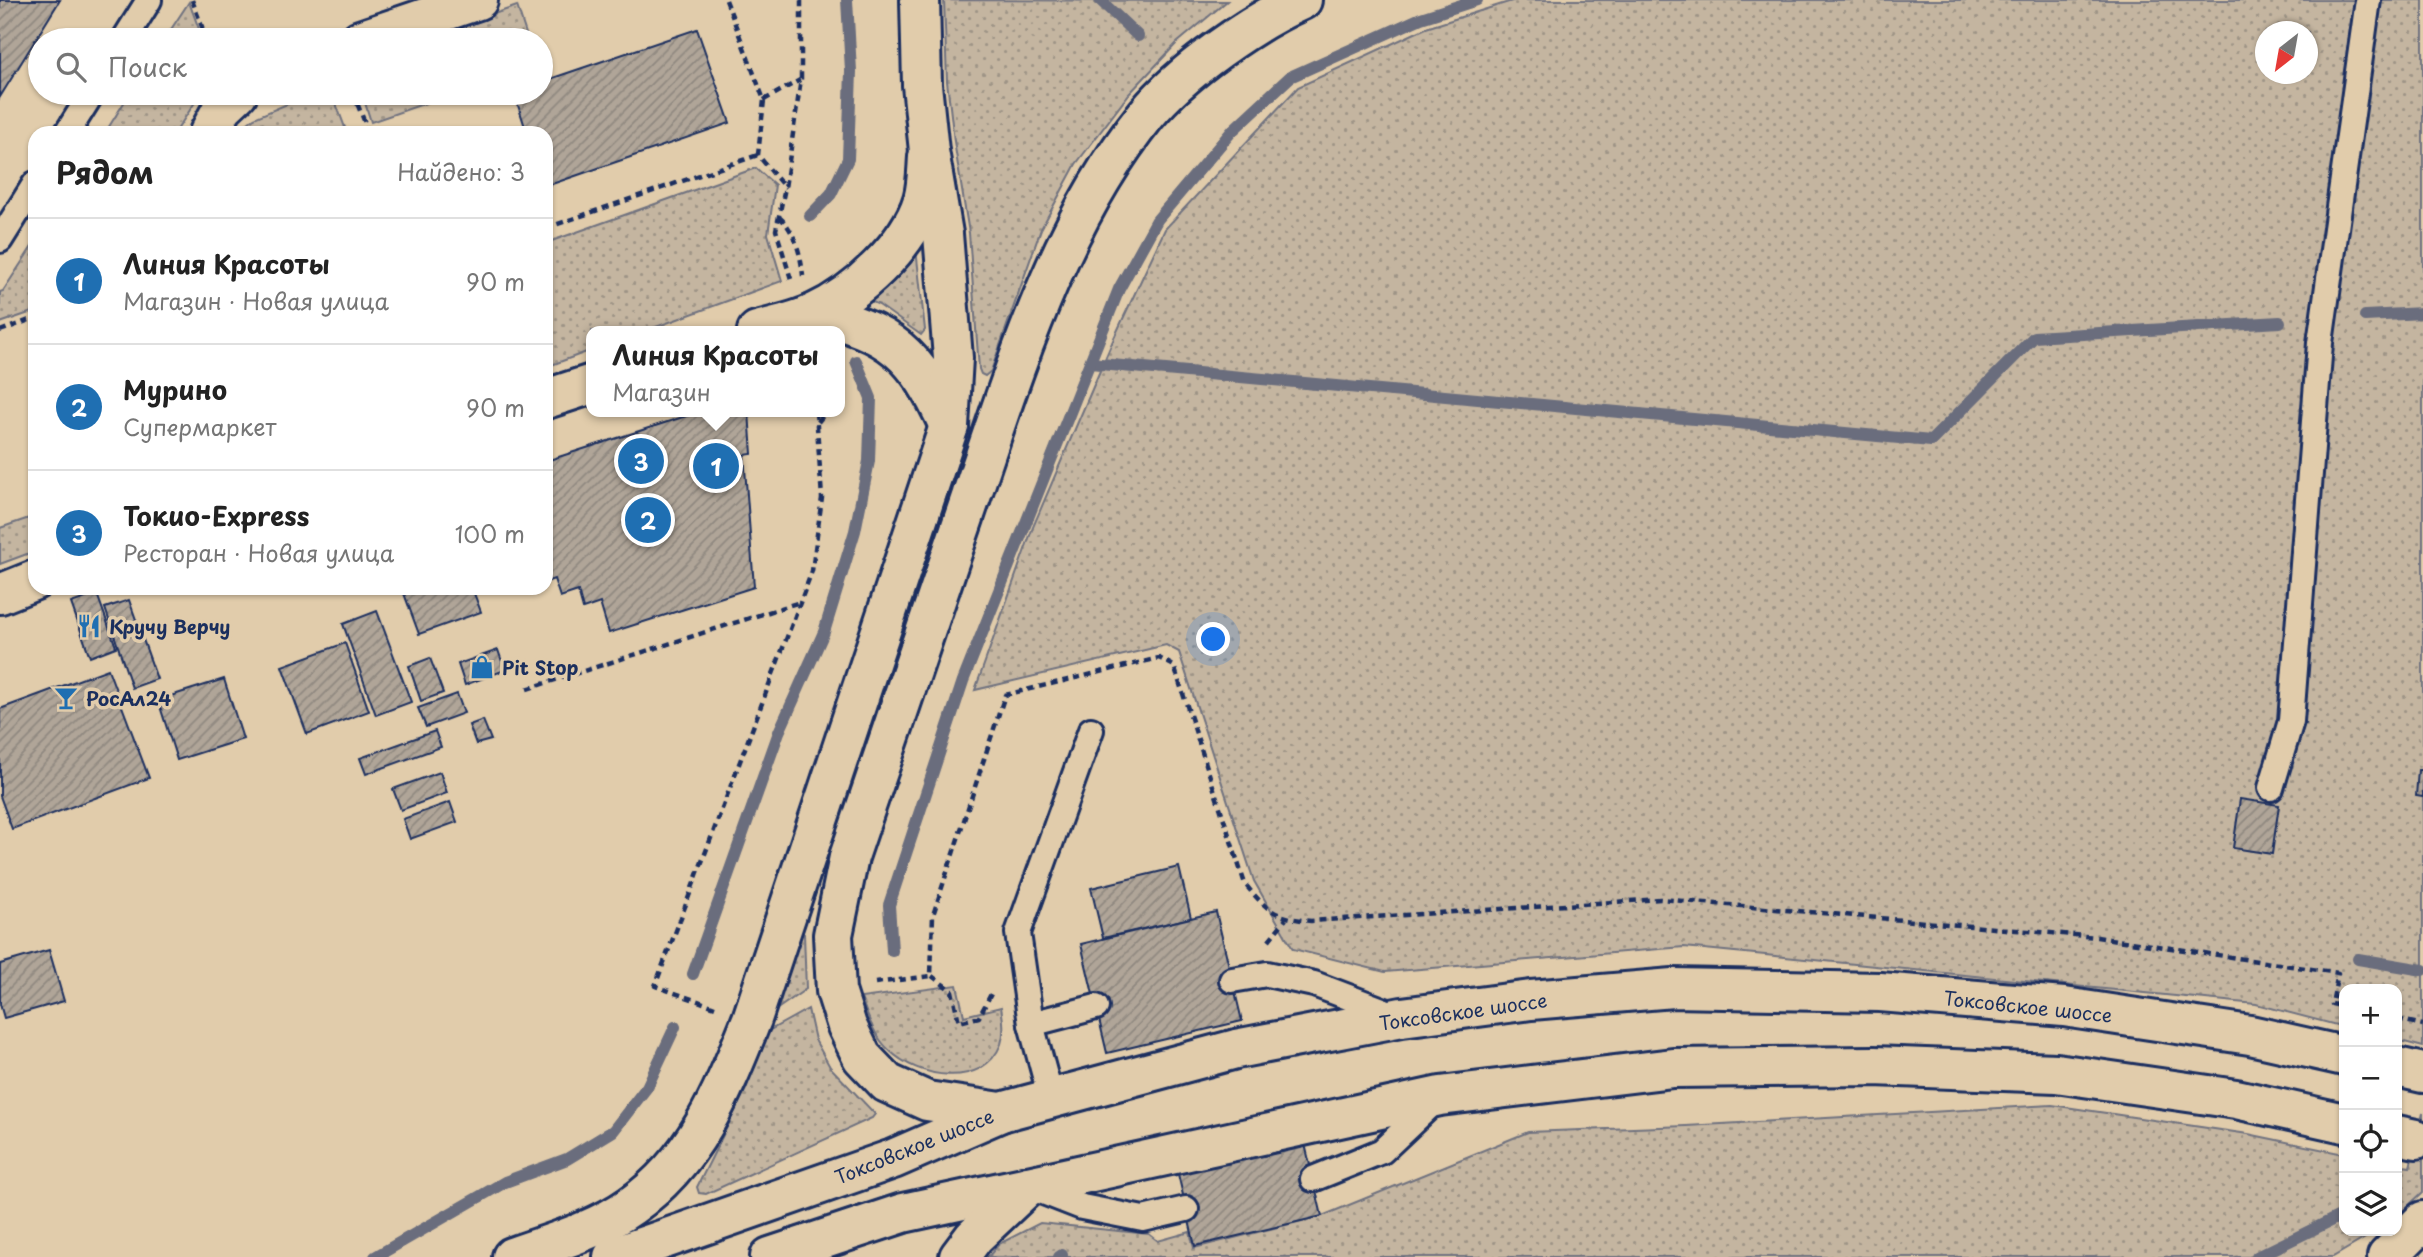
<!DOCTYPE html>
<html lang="ru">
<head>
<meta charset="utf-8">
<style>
	:root { --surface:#fff; --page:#f2f2f2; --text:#222; --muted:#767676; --line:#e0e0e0; --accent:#1f6fb2 }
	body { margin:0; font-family:"Playpen Sans",sans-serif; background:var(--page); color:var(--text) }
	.controls { position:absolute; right:21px; bottom:21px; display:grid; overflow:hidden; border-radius:14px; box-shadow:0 2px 5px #0004 }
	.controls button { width:63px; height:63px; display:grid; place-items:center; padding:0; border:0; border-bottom:2px solid var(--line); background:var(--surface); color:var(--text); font:35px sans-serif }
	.compass { position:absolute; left:2255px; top:21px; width:63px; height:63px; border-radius:50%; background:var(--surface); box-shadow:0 2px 5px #0004; rotate:211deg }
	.you { position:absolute; left:1214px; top:640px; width:24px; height:24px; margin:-18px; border:5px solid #fff; border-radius:50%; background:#1a73e8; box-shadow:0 0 0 10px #1a73e833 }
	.badge { display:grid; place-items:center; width:46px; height:46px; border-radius:50%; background:var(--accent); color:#fff; font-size:23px; font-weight:700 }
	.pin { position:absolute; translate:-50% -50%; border:4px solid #fff; box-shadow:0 2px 7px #0006 }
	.popup { position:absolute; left:586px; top:326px; width:259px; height:91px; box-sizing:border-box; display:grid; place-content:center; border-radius:14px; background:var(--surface); filter:drop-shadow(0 2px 5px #0005); font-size:23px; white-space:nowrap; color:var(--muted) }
	.popup b { font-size:26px; color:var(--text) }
	.popup::after { content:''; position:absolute; left:50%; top:100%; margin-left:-14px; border:14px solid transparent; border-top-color:var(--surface) }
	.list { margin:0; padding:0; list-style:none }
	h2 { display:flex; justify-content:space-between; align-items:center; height:91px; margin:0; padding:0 28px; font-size:30px }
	h2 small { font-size:23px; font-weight:400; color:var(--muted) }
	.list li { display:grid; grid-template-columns:46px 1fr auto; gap:21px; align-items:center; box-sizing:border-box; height:126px; padding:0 28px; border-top:2px solid var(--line) }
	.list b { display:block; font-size:26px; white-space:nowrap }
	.list p { margin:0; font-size:23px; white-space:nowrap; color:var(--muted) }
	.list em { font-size:23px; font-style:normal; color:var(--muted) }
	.icon { flex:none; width:38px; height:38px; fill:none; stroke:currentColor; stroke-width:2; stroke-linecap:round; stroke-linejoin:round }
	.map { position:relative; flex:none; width:2423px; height:1257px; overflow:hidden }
	.search { position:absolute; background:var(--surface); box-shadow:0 2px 5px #0004; left:28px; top:28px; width:525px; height:77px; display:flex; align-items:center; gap:18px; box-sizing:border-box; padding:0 24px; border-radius:38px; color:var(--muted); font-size:26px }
	.panel { position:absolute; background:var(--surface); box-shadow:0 2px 5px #0004; left:28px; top:126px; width:525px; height:469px; border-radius:21px }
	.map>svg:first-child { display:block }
	.grass { fill:url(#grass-dots); stroke:#70727f; stroke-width:2; fill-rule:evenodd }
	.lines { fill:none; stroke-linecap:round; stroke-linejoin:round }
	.stream { stroke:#6a6d7d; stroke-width:12 }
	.building { fill:url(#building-hatch); stroke:#1b2f5e; stroke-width:2 }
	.service-casing { stroke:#1b2f5e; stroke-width:30 }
	.minor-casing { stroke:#1b2f5e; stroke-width:44 }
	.secondary-casing { stroke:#1b2f5e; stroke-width:44 }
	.primary-casing { stroke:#1b2f5e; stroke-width:44 }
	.path { stroke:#1b2f5e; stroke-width:4.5; stroke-dasharray:7 5; stroke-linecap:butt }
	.service { stroke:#e1ccab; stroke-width:24 }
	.minor { stroke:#e1ccab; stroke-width:38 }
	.secondary { stroke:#e1ccab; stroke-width:38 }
	.primary { stroke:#e1ccab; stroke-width:38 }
	.labels { text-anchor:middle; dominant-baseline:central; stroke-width:7; stroke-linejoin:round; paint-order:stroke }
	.poi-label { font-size:19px; font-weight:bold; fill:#1b2f5e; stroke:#e1ccab; text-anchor:start }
	.street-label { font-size:19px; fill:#1b2f5e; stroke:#e1ccab }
</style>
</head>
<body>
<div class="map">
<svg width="2423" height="1257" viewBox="0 0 2423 1257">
	<defs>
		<pattern id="grass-dots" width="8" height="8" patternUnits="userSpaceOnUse" patternTransform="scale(1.75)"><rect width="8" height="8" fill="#c4b5a0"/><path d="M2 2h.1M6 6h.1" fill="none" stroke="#9e9486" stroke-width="1.8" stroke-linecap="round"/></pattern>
		<pattern id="building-hatch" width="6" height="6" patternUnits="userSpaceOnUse" patternTransform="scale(1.75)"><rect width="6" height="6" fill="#b0a598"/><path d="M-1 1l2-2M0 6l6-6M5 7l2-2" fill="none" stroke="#8e877f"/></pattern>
	</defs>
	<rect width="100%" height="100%" fill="#e1ccab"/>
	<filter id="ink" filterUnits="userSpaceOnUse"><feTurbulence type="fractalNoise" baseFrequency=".0143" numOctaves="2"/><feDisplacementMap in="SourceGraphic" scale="14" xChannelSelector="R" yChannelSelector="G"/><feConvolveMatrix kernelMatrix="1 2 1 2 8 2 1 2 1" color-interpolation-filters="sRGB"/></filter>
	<g filter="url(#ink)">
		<!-- grass -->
		<g class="grass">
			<path d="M944,0L1227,1L1177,43L1129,94L1076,164L1041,229L991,371L985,376L981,374L979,369L969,233L954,141L947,81Z"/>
			<path d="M1515,0H2423V1047L2397,1040V989H2344V1027L2256,1004L1684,947L1385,972L1293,949L1254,881L1179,652L1166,645L975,690L1033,527L1114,338L1165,229L1298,87L1426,28ZM2266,32H2308V74H2266Z"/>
			<path d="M189,2L203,40H164Z"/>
			<path d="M517,6L528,40H418Z"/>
			<path d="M130,93H201L175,133H105Z"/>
			<path d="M313,93H332L347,133H236L254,118Z"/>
			<path d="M362,93H455L371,122Z"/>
			<path d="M756,168L775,185L768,234L782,281L645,331H592V350L546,367V243Z"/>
			<path d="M35,242V311L0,323V292L3,291Z"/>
			<path d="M916,249L925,330L921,335L879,305L865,298Z"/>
			<path d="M35,516V551L0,564V528Z"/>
			<path d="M797,932L804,934L806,989L770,1014Z"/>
			<path d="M957,985L964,1016L1001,1007C1003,1019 1005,1032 1001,1044C983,1090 917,1078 889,1050C874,1036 868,1017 861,998Z"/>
			<path d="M808,1009L815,1040L830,1067L875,1114L872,1118L706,1194L699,1193L697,1187L746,1089L765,1033Z"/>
			<path d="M2052,1105L2248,1134L2344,1154V1231H2377L2333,1257H988L999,1244L1040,1223L1149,1234L1158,1241L1190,1232L1194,1248L1322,1216L1528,1132L1686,1126Z"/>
			<path d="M2423,1113V1192L2397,1216V1165L2410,1167Z"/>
		</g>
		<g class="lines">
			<!-- stream -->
			<g class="stream">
				<path d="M1100,0L1138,36"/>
				<path d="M810,216L831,194L848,159L851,71L847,0"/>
				<path d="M2365,316L2423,313"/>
				<path d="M1090,363L1931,441L2034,337L2280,322"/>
				<path d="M892,951L889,905L963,681L1119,289L1157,220L1232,131L1290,77L1421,18L1477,0"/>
				<path d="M2358,959L2423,970"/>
				<path d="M693,974L779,732L824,632L855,531L869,461L871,398L856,361"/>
				<path d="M375,1257L505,1182L567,1159L613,1131L647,1087L675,1027"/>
				<path d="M1059,1257L1062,1255"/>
				<path d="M2257,1257L2338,1217"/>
			</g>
		</g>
		<!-- building -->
		<g class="building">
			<path d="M0,0H60L0,97Z"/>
			<path d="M697,29L730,123L546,186V133H527L514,93H541V82Z"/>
			<path d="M688,412H749L752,454L744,455L754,587L609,633L600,603L583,609L578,591L560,597L554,579L546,582V461L689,415Z"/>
			<path d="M402,588H472L481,612L419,634Z"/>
			<path d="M97,594L116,647L90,657L71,603Z"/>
			<path d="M129,600L157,679L132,688L105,608Z"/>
			<path d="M377,611L411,702L376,715L343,624Z"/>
			<path d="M345,643L369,711L307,734L282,666Z"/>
			<path d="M498,650L505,670L465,685L458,664Z"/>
			<path d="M430,658L443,693L421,701L409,666Z"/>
			<path d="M108,669L149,778L12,829L0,796V709Z"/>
			<path d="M224,679L243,739L177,760L158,700Z"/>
			<path d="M457,694L464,713L426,727L418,708Z"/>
			<path d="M483,720L491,740L476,744L469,725Z"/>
			<path d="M435,731L441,747L366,774L360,758Z"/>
			<path d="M2418,770H2423V797L2416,796Z"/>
			<path d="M440,772L447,793L401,810L393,789Z"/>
			<path d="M2240,799L2279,805L2272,854L2233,848Z"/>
			<path d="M450,802L457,822L410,839L403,819Z"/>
			<path d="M1179,867L1191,918L1103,938L1091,888Z"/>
			<path d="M1216,912L1242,1021L1107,1053L1081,944Z"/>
			<path d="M49,950L64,1001L4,1018L0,1004V964Z"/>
			<path d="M1305,1144L1322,1216L1195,1246L1178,1174Z"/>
		</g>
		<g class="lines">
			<!-- service casing -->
			<g class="service-casing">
				<g id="service">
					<path d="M124,40L149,0"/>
					<path d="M67,133L92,93"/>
					<path d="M0,240L35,184"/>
					<path d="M2271,788L2291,721L2320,343L2368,0"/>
					<path d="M1232,980L1267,974L1314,984L1398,1016"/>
					<path d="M1031,1024L1096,1007"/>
					<path d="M1051,1098L1031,1024L1018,933L1091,730"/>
					<path d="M1313,1179L1382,1151L1437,1099"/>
					<path d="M1028,1186L1082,1207L1143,1219L1186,1209"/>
				</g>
			</g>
			<!-- minor casing -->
			<g class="minor-casing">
				<g id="minor">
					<path d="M360,40L478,0"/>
					<path d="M209,133L223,107L238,93"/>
					<path d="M813,314C892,331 916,354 949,426"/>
					<path d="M757,331C775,326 796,322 813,314C856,294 909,246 923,200C927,186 927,170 928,157"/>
					<path d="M546,399L592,384"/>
					<path d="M0,594L35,580"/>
				</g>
			</g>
			<!-- secondary casing -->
			<g class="secondary-casing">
				<g id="secondary">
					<path d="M512,1257C551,1243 596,1231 631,1206C697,1160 723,1091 752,1019L949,426L953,358L943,234L929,151L922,85L920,0"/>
					<path d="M613,1257L893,1159L1001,1112"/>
					<path d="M770,1257L903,1213L1028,1186"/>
				</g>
			</g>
			<!-- primary casing -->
			<g class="primary-casing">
				<g id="primary">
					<path d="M1302,0C1251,23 1182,71 1146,115C1058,225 1016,365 971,497C930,617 889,737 849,857L833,935L836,991L847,1026L862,1057L887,1083L927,1101L1001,1112L1236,1049L1402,1017L1531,1000L1673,988L1880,992L2064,1007L2250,1035L2344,1056"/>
					<path d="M2397,1067L2423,1073"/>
					<path d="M2397,1135L2416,1139"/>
					<path d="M959,1257L974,1237L1028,1186L1440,1096L1673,1068L1874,1066L2056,1073L2236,1099L2344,1123"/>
					<path d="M2387,1257L2423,1221"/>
				</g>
			</g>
			<!-- path -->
			<g class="path">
				<path d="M192,0L207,40"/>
				<path d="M726,0L764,100L758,155L785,188"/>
				<path d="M353,93L369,133"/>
				<path d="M764,100L800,80"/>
				<path d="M779,217C795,230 801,255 803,276"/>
				<path d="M546,228L758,155"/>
				<path d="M791,279L776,230L785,188L801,79V0"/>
				<path d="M0,331L35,318"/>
				<path d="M818,422L826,412"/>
				<path d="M527,689L800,602"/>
				<path d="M1269,940L1286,919"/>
				<path d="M932,976L952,991L959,1022L979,1017L991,994L994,993"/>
				<path d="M875,983L931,976L933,915L1005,695L1159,658L1174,666L1245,884C1267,911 1276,918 1311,921L1660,899L2097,937L2338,973L2332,1004L2344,1007"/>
				<path d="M715,1007L655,986L812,571L822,498L816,412"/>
				<path d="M2397,1019L2423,1025"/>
			</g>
			<!-- service -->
			<use href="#service" class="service"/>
			<!-- minor -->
			<use href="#minor" class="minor"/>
			<!-- secondary -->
			<use href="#secondary" class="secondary"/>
			<!-- primary -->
			<use href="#primary" class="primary"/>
		</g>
	</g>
	<!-- icons -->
	<defs>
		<g id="restaurant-bare" transform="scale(1.89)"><path d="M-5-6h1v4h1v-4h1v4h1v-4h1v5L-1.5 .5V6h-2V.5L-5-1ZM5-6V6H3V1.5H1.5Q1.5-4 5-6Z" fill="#1f6fb2" stroke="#e1ccab" stroke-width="2.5" paint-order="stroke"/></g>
		<g id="shop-bare" transform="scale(1.89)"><path d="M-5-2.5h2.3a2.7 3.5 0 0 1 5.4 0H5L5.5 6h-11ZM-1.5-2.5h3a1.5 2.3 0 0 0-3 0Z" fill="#1f6fb2" stroke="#e1ccab" stroke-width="2.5" paint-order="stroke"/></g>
		<g id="bar-bare" transform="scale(1.89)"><path d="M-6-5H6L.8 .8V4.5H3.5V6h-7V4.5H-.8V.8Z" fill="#1f6fb2" stroke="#e1ccab" stroke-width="2.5" paint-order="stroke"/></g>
	</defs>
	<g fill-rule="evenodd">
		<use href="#restaurant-bare" x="89" y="626"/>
		<use href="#shop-bare" x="482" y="667"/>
		<use href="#bar-bare" x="66" y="698"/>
	</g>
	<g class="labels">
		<!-- poi labels -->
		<g class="poi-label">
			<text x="109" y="626">Кручу Верчу</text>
			<text x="502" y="667">Pit Stop</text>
			<text x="86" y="698">РосАл24</text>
		</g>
		<!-- street labels -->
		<g class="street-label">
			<text transform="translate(2028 1006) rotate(6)">Токсовское шоссе</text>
			<text transform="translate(1463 1011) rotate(-8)">Токсовское шоссе</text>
			<text transform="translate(914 1146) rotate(-22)">Токсовское шоссе</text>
		</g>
	</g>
</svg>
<div class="controls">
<button>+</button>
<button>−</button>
<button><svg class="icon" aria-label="locate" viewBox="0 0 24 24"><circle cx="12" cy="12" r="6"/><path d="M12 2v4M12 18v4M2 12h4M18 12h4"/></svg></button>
<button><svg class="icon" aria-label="layers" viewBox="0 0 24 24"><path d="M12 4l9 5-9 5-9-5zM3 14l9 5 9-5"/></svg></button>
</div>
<svg class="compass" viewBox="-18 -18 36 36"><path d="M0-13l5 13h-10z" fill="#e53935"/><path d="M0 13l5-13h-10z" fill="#767676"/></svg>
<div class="you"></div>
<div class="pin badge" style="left:716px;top:466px">1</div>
<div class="popup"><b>Линия Красоты</b>Магазин</div>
<div class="pin badge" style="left:648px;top:520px">2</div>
<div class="pin badge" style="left:641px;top:461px">3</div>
<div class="search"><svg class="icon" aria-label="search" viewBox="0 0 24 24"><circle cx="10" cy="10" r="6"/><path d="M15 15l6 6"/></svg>Поиск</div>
<section class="panel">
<h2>Рядом<small>Найдено: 3</small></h2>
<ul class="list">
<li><span class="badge">1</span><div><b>Линия Красоты</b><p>Магазин · Новая улица</p></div><em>90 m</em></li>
<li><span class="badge">2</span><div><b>Мурино</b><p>Супермаркет</p></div><em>90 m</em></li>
<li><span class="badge">3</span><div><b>Токио-Express</b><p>Ресторан · Новая улица</p></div><em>100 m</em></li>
</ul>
</section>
</div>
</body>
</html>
